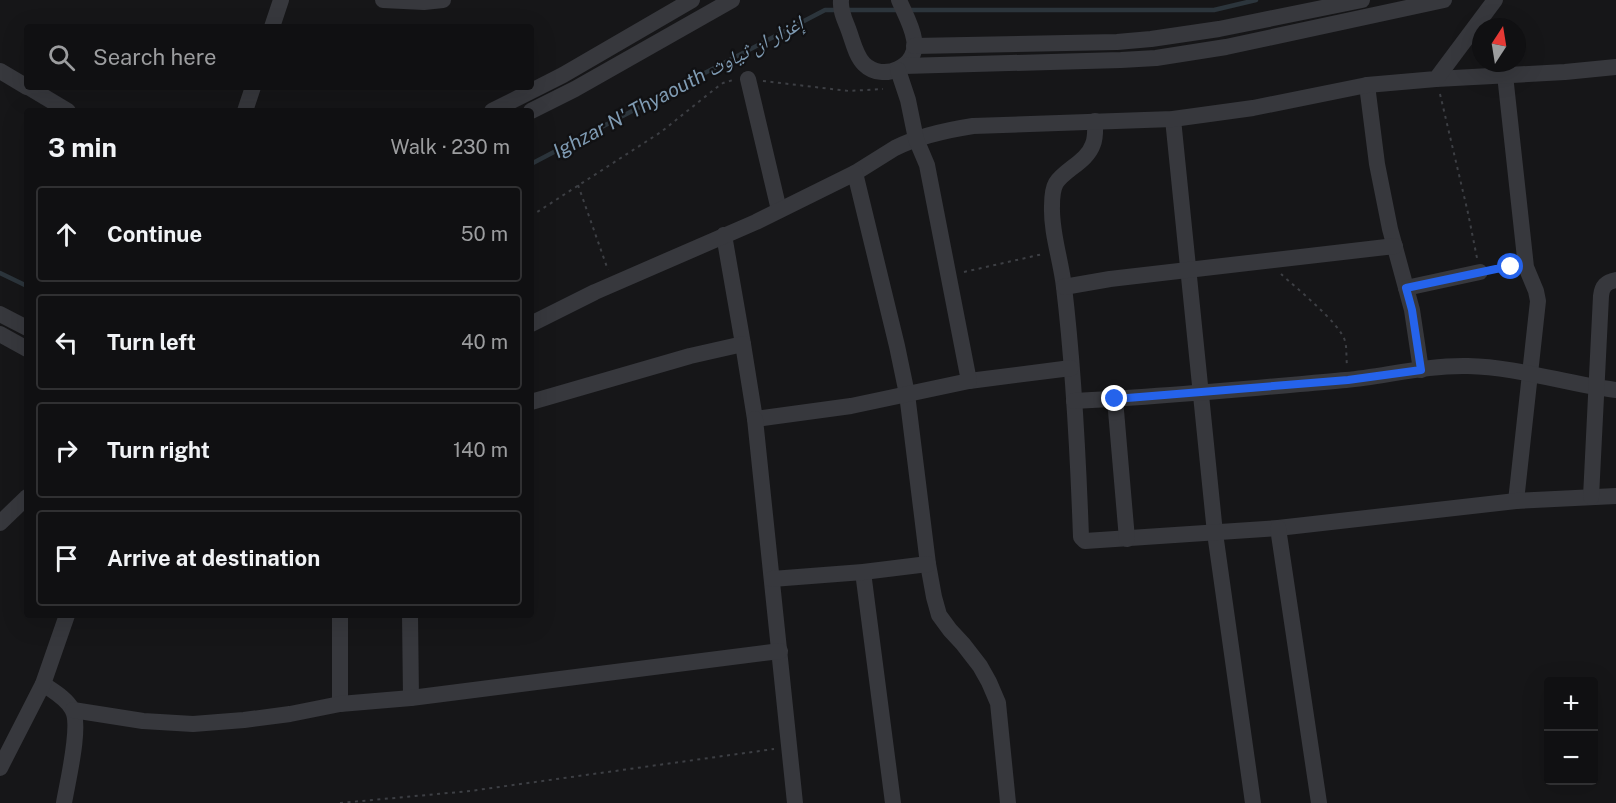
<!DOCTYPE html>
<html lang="en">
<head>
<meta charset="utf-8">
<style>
	:root { --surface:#101012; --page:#1e1e20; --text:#f1f3f6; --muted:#9c9d9f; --line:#303032 }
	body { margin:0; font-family:"Public Sans","Noto Naskh Arabic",sans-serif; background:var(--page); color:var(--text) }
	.controls { position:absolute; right:18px; bottom:18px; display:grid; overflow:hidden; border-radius:6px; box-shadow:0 6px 24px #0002 }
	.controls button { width:54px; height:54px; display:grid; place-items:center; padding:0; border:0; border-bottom:2px solid var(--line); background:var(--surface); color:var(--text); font:30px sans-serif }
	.compass { position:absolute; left:1472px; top:18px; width:54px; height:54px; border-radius:50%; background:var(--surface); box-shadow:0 6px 24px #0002; rotate:12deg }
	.stop { position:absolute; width:18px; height:18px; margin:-14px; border:4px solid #2563eb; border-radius:50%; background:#fff }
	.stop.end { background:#2563eb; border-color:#fff; box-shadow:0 2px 6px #0008 }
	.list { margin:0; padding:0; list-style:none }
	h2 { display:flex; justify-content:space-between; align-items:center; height:78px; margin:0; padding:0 24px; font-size:26px }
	h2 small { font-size:20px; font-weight:400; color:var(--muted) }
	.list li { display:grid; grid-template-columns:39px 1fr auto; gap:18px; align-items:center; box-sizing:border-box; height:96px; margin:0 12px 12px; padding:0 12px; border:2px solid var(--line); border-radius:6px }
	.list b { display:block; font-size:22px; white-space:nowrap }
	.list em { font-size:20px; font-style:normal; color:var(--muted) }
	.icon { flex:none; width:33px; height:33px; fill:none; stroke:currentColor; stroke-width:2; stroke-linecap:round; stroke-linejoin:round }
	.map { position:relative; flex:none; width:1616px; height:803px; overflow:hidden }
	.search { position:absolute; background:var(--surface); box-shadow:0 6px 24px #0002; left:24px; top:24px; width:510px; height:66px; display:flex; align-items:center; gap:15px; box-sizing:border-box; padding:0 21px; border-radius:6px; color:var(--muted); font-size:22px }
	.panel { position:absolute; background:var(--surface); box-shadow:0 6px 24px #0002; left:24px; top:108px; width:510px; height:510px; border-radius:6px }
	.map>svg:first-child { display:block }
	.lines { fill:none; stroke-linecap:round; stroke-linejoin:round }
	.stream { stroke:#2c353c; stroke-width:4.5 }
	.path { stroke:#3d3f44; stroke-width:2; stroke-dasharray:3 4.5; stroke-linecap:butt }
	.minor { stroke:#37383d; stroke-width:16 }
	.route { stroke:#2563eb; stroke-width:8 }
	.labels { text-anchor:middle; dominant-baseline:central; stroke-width:4.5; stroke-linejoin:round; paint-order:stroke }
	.water-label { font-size:20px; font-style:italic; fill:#7f9bb3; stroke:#111113 }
</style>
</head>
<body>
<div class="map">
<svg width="1616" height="803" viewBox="0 0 1616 803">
	<rect width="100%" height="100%" fill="#161618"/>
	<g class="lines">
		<!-- stream -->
		<g class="stream">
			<path d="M847,10H898"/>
			<path d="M907,10H1214L1256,0"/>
			<path d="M531,164L825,10H838"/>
			<path d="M0,273L27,286"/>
		</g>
		<!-- path -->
		<g class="path">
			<path d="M763,81L849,91L883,89"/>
			<path d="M1440,94L1468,213L1477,258"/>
			<path d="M578,185L608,270"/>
			<path d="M531,216L661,132L716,88L723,83L733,80"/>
			<path d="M1495,269L1510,267"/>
			<path d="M964,272L1043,254"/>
			<path d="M1281,274C1296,288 1340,323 1345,341C1347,348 1346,357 1347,365"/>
			<path d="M340,803L470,791L774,749"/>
		</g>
		<!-- minor -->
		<g class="minor">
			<path d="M383,0L424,2L443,0"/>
			<path d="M841,0C840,11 845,20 849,31C853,42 856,56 864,64C883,83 920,66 914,39C912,26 904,12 899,0"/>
			<path d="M272,27L281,0"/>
			<path d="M914,46L1117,42L1151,39L1219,29L1362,0"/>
			<path d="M904,66L1121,60L1156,58L1226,47L1444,0"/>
			<path d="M0,71L27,87"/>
			<path d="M1505,75L1526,267L1536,291L1538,301L1516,501"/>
			<path d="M748,79L779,210"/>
			<path d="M1436,79L1565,72L1616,67"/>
			<path d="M1367,85L1377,164L1390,229L1412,310L1421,370"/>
			<path d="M28,87L68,111"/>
			<path d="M245,111L253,87"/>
			<path d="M492,111L563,75L692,0"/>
			<path d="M531,111L575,89L732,0"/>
			<path d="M1173,119L1215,533L1253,803"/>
			<path d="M1095,121C1095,129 1096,137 1093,144C1087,162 1065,169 1056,183C1052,190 1052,199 1052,206C1051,233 1061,260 1064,287C1074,370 1078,454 1081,537L1085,541L1278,528L1516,501L1616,496"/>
			<path d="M855,173C868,165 882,156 895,148C919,136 947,130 973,126L1173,119L1253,108L1367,85L1436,79L1495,0"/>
			<path d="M724,235L743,344"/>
			<path d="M1064,287L1110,279L1395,246"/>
			<path d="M1406,288L1480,272"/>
			<path d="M0,314L27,328"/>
			<path d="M531,324L595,292L756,222L855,173L897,346L907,394L928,564L934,597L939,615L950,630L963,644L980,666L989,682L998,703L1008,803"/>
			<path d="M0,334L27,349"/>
			<path d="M969,381L1071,368"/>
			<path d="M1115,399L1127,539"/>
			<path d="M1074,401C1164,397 1255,388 1346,380C1386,376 1427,365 1468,366C1518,367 1566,384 1616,390"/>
			<path d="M531,402L690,356L743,344L755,419L851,406L969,381L927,165L916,139L908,100L898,70"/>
			<path d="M755,419L795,803"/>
			<path d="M1591,497L1601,296C1602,286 1606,282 1616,280"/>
			<path d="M0,523L27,497"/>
			<path d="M1278,528L1319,803"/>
			<path d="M863,572L893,803"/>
			<path d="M772,579L863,572L928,564"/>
			<path d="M340,615V704"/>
			<path d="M410,615L411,698"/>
			<path d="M43,684C53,691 66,698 72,709C82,724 67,784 64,803"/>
			<path d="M73,710L143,721L193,724L244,720L290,714L340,704L411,698L780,651"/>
			<path d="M0,768L43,684L67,615"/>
		</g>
	</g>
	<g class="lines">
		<!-- route -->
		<path class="route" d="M1115,399L1348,380L1421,370L1412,310L1406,288L1496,269L1511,267"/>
	</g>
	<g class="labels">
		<!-- water labels -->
		<g class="water-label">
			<text transform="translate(678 87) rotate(-28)">Ighzar N' Thyaouth إغزار ان ثياوث</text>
		</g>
	</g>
</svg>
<div class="controls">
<button>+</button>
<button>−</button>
</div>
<svg class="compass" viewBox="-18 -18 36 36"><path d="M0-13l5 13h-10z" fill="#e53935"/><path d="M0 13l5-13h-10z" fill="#9c9d9f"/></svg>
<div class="stop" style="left:1511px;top:267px"></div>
<div class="stop end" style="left:1115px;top:399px"></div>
<div class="search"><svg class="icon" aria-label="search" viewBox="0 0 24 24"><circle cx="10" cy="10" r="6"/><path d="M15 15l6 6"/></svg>Search here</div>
<section class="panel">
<h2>3 min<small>Walk · 230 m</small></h2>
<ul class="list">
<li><svg class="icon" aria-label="ahead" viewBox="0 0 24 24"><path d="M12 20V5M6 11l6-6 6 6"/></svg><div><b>Continue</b></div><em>50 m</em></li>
<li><svg class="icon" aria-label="left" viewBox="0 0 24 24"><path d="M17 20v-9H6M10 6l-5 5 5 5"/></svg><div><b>Turn left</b></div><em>40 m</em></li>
<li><svg class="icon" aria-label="right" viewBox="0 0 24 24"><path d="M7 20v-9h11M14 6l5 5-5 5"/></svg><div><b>Turn right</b></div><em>140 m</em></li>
<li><svg class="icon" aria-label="arrive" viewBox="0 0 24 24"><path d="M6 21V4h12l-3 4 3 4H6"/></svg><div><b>Arrive at destination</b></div></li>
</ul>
</section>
</div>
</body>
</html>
